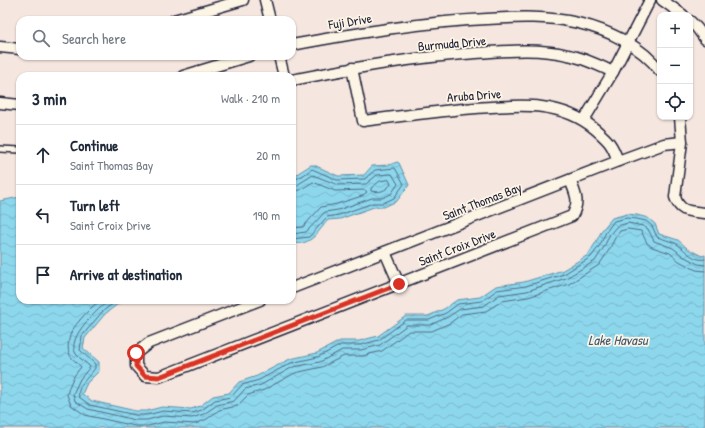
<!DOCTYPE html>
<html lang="en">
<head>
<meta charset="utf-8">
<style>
	:root { --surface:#fff; --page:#f2f2f3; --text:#1f2937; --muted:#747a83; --line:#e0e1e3 }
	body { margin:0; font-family:"Patrick Hand",sans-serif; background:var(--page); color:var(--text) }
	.controls { position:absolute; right:12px; top:12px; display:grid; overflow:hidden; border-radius:8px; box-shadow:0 1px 3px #0004 }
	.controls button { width:36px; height:36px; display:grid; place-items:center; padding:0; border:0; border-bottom:1px solid var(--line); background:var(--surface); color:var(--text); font:20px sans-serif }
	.stop { position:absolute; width:12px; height:12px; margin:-9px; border:3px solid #d93025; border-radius:50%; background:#fff }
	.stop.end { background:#d93025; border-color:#fff; box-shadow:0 1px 4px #0008 }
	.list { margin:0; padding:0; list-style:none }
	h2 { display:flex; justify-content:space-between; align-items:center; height:52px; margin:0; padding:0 16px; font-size:17px }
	h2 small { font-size:13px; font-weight:400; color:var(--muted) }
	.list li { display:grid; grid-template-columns:26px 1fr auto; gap:12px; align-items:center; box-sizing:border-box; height:60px; padding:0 16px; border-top:1px solid var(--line) }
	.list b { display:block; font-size:15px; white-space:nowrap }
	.list p { margin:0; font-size:13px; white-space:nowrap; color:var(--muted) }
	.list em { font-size:13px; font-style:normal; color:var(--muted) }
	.icon { flex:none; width:22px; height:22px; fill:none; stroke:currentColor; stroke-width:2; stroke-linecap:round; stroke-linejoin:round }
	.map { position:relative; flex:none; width:705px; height:428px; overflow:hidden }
	.search { position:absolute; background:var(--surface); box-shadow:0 1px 3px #0004; left:16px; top:16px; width:280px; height:44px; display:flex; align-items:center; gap:10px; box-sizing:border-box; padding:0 14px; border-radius:12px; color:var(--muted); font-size:15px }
	.panel { position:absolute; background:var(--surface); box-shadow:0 1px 3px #0004; left:16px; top:72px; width:280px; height:232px; border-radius:12px }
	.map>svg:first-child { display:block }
	.water { fill:url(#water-waves); stroke:#628fa6 }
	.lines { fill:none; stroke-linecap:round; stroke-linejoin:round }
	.shore { stroke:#4d6a82; stroke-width:1 }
	.lane-casing { stroke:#22223b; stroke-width:8 }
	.street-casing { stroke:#22223b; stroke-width:13 }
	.lane { stroke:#fcf5e5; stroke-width:5 }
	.street { stroke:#fcf5e5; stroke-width:10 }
	.route { stroke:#d93025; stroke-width:5 }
	.labels { text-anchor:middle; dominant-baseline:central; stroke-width:3.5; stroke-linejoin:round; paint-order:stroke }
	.street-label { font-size:13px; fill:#22223b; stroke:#fcf5e5 }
	.water-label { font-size:14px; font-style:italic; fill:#425870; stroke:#fcf5e5 }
</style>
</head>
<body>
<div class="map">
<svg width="705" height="428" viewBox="0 0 705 428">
	<defs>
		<pattern id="water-waves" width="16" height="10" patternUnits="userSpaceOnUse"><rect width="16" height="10" fill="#8dd7ed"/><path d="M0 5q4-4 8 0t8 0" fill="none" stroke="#79b8cc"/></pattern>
	</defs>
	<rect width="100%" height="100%" fill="#f5e6df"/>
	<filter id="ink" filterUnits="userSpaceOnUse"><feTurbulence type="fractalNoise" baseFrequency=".025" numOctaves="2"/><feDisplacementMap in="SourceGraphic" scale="8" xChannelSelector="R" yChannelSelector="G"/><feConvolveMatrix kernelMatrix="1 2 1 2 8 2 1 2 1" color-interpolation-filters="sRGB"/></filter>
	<g filter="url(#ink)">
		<!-- water -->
		<g class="water">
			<path d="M397,162L399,163L409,185L397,201L384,207H374L340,219L328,220C317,233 311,246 292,243V177L311,165H314L338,176L364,175L372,166L389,165Z"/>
			<path d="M20,197V300H123L105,314L85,338L83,348L99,362V371L87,383L82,394L92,401L136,411H146L162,407L191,409L200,406L213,396L229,393L239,382L257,376L290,359L317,353L340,341H359L378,336L406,316H428L444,309L457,300L480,297L496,286L524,282L563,270L588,255L596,242L602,230L612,218L627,214L637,215L648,218L655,224L659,234L678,240L688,249L702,256L705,255V428H0V201Z"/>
		</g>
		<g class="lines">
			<!-- shore -->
			<g class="shore">
				<path d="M389,180L391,184C386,191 379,193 371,191V188L380,181Z"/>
				<path d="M292,181L302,176L312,169L337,180L365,179L375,170L395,168L404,184L394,198L383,203H373L339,215L327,217L309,237L292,239"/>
				<path d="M292,186L297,185L313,175L338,185L366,184L377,175L392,174L398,184L391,194L382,198H372L338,210L325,212L306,232L292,234"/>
				<path d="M292,192L300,190L313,182L335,191L365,190L367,192L362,196L337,204L321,207L303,227L292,228"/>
				<path d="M100,300C93,305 76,323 72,331C69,336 67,347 69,353C71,359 77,362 81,367L74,376L69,387L67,395L71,405L85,415L135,426H148L164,422L195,424L207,419L219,410L237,406L248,395L264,390L295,373L322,367L344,356H362L382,351L409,331H432L450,323L462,314L486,311L502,301L528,297L569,284L599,265L609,250L615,238L620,231L628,229L641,231L647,243L652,247L670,253L679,261L696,270L705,271"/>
				<path d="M109,300C99,309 65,337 76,354C80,359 86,362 90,367L80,379L73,394L75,401L88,409L135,420H147L163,416L192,418L204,414L217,405L234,401L245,389L261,385L293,367L320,362L342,350H361L380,345L407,325H430L448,317L460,309L484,306L499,295L527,291L566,278L595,261L604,247L610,234L617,226L628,223L643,226L648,229L654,241L673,248L683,256L698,264L705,265"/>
				<path d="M117,300L102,312L82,336L80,350L95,364V368C90,376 76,386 79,397L90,405L135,415H147L163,411L192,413L202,410L215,400L231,397L242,385L259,380L291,363L318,357L341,345H360L379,340L406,320H429L446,313L458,304L482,301L497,290L526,286L564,274L591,257L600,245L606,232L614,221L627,218L637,219L646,221L652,226L657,237C663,239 670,241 675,243C684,248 693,262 705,259"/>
			</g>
			<!-- lane casing -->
			<g class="lane-casing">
				<path id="lane" d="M0,149L20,150"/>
			</g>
			<!-- street casing -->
			<g class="street-casing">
				<g id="street">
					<path d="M265,0L270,20"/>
					<path d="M662,0L683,15"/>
					<path d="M174,20L243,0"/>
					<path d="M690,21L697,28L705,39"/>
					<path d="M292,45C357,33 422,22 487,19C518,17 548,16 578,23C608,30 642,46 660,71"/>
					<path d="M0,47L20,49"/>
					<path d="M279,56L284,76"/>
					<path d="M352,68L363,121C401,116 438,111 476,108C518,105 560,100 595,129C609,141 612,144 618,161"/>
					<path d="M183,76L249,56"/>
					<path d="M292,80C353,68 414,57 476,53C507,51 537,48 568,55C584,58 598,65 613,72"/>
					<path d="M0,103L20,105"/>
					<path d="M680,117L682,142L675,197C680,213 690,211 705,213"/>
					<path d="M584,120L613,72L650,0"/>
					<path d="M385,252L399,284"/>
					<path d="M292,288L618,161L664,144L682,142"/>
					<path d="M260,300L149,343L136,353V366L145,376L159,377L572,216C580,201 576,195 570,180"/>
				</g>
			</g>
			<!-- lane -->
			<use href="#lane" class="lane"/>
			<!-- street -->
			<use href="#street" class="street"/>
		</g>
	</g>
	<g class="lines" filter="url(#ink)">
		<!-- route -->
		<path class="route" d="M136,353V366L145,376L159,377L399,284"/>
	</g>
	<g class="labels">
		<!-- street labels -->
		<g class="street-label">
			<text transform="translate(350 21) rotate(-9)">Fuji Drive</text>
			<text transform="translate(452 43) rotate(-5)">Burmuda Drive</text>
			<text transform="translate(474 95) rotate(-4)">Aruba Drive</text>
			<text transform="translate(482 201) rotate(-21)">Saint Thomas Bay</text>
			<text transform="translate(457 247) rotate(-21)">Saint Croix Drive</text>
		</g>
		<!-- water labels -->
		<g class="water-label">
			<text x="618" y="339">Lake Havasu</text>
		</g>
	</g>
</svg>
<div class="controls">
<button>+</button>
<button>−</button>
<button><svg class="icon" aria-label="locate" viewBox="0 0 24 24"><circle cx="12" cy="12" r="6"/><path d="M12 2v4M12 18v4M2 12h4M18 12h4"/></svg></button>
</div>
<div class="stop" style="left:136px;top:353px"></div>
<div class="stop end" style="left:399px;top:284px"></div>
<div class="search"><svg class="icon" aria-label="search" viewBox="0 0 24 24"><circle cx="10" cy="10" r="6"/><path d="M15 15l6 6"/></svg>Search here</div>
<section class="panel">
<h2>3 min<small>Walk · 210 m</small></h2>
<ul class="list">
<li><svg class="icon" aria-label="ahead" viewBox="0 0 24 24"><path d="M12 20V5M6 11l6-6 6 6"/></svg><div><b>Continue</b><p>Saint Thomas Bay</p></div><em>20 m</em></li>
<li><svg class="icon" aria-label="left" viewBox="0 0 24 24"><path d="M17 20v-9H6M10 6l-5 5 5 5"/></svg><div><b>Turn left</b><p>Saint Croix Drive</p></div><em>190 m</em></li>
<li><svg class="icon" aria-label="arrive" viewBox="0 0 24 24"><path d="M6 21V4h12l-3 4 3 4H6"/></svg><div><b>Arrive at destination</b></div></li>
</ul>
</section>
</div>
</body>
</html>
